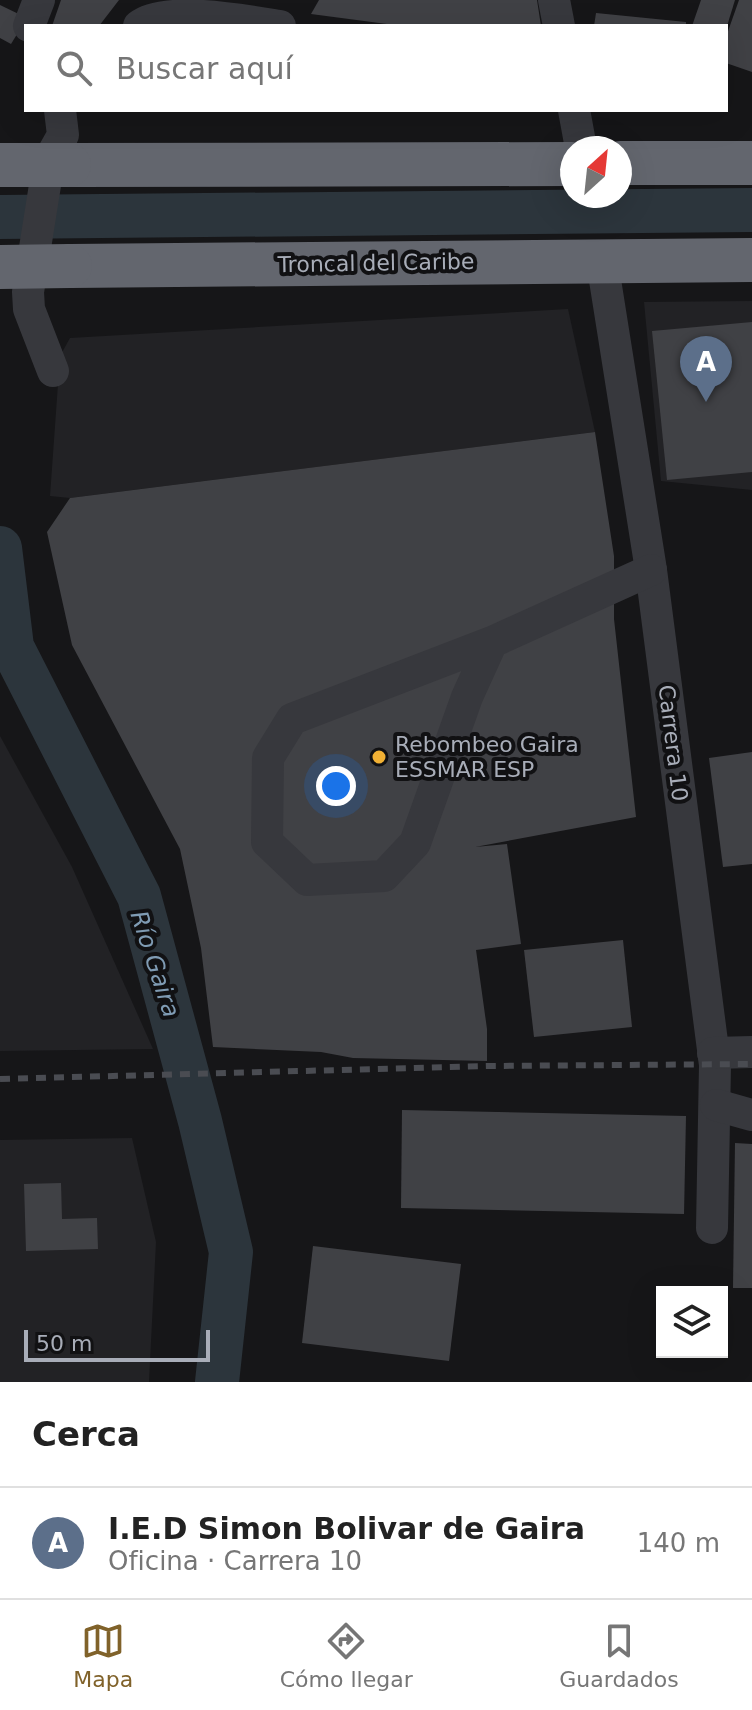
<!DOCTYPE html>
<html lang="es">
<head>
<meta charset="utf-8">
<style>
	:root { --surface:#fff; --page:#f6f6f6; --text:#222; --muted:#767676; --line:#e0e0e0; --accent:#80622a }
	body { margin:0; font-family:"DejaVu Sans",sans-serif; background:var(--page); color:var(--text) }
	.controls { position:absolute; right:24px; bottom:24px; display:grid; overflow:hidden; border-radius:0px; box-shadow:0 8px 32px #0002 }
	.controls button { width:72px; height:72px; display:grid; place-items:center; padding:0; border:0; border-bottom:2px solid var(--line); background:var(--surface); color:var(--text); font:40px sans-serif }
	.compass { position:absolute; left:560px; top:136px; width:72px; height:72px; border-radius:50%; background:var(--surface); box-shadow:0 8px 32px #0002; rotate:27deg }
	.scale { position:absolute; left:24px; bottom:20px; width:186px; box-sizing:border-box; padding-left:8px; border:4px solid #a8adb8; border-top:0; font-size:22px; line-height:28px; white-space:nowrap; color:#a8adb8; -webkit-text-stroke:6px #111113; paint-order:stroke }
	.you { position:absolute; left:336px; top:786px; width:28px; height:28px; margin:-20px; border:6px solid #fff; border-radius:50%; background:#1a73e8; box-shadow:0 0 0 12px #1a73e833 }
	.badge { display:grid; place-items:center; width:52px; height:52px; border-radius:50%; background:var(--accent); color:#fff; font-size:26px; font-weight:700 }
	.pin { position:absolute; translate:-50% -66px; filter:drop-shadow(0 2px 4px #0008) }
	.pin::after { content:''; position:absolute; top:42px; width:28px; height:24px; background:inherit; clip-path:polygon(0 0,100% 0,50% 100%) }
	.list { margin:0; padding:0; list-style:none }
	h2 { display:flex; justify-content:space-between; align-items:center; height:104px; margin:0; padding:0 32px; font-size:34px }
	h2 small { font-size:26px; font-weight:400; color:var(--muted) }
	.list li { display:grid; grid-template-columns:52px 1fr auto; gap:24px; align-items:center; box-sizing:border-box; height:112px; padding:0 32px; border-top:2px solid var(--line) }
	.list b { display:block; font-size:30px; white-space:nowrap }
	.list p { margin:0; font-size:26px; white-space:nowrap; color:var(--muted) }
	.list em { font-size:26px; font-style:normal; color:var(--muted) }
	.icon { flex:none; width:44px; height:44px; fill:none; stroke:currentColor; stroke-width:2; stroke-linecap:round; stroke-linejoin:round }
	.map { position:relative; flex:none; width:752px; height:1382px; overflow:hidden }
	.search { position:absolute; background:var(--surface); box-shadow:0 8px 32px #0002; left:24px; right:24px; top:24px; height:88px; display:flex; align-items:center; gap:20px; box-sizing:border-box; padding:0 28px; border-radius:0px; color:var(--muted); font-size:30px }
	.sheet { height:216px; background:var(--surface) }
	nav { display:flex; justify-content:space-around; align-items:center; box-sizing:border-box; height:112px; border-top:2px solid var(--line); background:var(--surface); font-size:22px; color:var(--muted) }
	nav a { display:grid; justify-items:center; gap:4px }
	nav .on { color:var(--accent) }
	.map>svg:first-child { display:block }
	.built { fill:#222225 }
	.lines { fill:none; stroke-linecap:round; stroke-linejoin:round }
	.river { stroke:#2c353c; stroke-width:44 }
	.building { fill:#404145 }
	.minor { stroke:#37383d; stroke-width:32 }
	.highway { stroke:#63666e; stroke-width:44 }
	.rail { stroke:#4a4c52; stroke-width:6; stroke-dasharray:10 8; stroke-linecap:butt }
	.highway-bridge { stroke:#63666e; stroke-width:44 }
	.poi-dot { fill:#f2b134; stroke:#111113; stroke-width:3 }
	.labels { text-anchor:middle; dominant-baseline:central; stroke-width:8; stroke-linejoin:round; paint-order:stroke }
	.street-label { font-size:22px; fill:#a8adb8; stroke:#111113 }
	.poi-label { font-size:22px; fill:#a8adb8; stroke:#111113; text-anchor:start }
	.water-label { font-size:24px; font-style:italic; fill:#7f9bb3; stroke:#111113 }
</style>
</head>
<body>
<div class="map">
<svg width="752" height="1382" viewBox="0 0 752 1382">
	<rect width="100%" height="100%" fill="#161618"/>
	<!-- built -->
	<g class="built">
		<path d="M752,301V490L661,481L644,302Z"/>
		<path d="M568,309L595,432L70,498L50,496L60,356L70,338Z"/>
		<path d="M0,736L72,867L153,1049L0,1051Z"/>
		<path d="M132,1138L156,1242L149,1382H0V1140Z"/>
	</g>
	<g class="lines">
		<!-- river -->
		<g class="river">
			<path d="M0,217L752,210"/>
			<path d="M0,548L12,647L139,896L200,1121L231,1252L217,1382"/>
		</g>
	</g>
	<!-- building -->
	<g class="building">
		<path d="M61,0H119L99,26H52Z"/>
		<path d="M319,0H537L541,26H402L311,14Z"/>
		<path d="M701,0H735L727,26H692Z"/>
		<path d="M739,0H752V72L726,63V37Z"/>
		<path d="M0,5L27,18L11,44L0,38Z"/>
		<path d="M596,13L686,22V26H594Z"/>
		<path d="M752,322V472L667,480L652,331Z"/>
		<path d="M595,432L614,556V619L636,817L475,847L507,844L521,944L476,950L487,1029V1061L353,1058L321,1052L213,1047L201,948L180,849L72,645L47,532L70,498Z"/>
		<path d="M752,752V864L723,867L709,758Z"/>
		<path d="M623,940L632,1027L534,1037L524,950Z"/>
		<path d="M402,1110L686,1116L684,1214L401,1208Z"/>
		<path d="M735,1143L752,1144V1288H733Z"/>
		<path d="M61,1183L62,1219L97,1218L98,1249L26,1251L24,1184Z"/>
		<path d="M313,1246L461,1264L449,1361L302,1343Z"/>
	</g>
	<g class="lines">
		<!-- minor -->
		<g class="minor">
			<path d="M554,0L559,26"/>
			<path d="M29,26L39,0"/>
			<path d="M139,26C165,5 248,21 280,26"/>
			<path d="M574,110L581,148"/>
			<path d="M602,261L651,570L715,1065L712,1228"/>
			<path d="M53,371L29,309L28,292L49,160L63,135L60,110"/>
			<path d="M492,642L467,697L415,843L384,876L307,880L267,842L268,758L292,719L492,642L651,570"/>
			<path d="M713,1053L752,1052"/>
			<path d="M716,1105L752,1115"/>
		</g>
		<!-- highway -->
		<g class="highway">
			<path d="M620,163H752"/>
			<path d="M69,165L572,164"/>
			<path d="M70,266L752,260"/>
		</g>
		<!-- rail -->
		<path class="rail" d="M0,1079L490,1066L752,1064"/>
		<!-- highway-bridge -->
		<g class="highway-bridge">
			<path d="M0,165H69"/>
			<path d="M0,267L70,266"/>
		</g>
	</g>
	<!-- markers -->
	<circle class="poi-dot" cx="379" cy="757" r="8"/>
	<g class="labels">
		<!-- street labels -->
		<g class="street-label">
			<text transform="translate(376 263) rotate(-1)">Troncal del Caribe</text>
			<text transform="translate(673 743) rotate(83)">Carrera 10</text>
		</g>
		<!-- poi labels -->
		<g class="poi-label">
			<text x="395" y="744">Rebombeo Gaira<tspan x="395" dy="25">ESSMAR ESP</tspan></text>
		</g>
		<!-- water labels -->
		<g class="water-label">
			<text transform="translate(155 964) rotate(72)">Río Gaira</text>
		</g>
	</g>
</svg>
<div class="controls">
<button><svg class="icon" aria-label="layers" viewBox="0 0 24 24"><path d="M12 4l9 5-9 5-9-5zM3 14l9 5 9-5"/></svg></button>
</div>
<svg class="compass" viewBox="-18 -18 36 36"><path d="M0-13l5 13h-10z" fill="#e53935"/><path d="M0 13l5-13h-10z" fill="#767676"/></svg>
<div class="scale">50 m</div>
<div class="you"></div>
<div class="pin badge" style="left:706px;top:402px;background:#5c6f8a">A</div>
<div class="search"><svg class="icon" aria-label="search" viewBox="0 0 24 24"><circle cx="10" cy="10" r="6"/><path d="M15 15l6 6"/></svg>Buscar aquí</div>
</div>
<section class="sheet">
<h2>Cerca<small></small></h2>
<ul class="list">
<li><span class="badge" style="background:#5c6f8a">A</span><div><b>I.E.D Simon Bolivar de Gaira</b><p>Oficina · Carrera 10</p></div><em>140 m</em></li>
</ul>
</section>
<nav>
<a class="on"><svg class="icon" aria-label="map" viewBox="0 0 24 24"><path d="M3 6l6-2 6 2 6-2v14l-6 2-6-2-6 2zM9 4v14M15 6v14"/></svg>Mapa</a>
<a><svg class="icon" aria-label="directions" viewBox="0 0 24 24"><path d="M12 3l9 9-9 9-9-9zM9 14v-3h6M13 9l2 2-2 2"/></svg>Cómo llegar</a>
<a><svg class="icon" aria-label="saved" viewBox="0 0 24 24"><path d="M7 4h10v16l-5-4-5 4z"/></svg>Guardados</a>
</nav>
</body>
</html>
